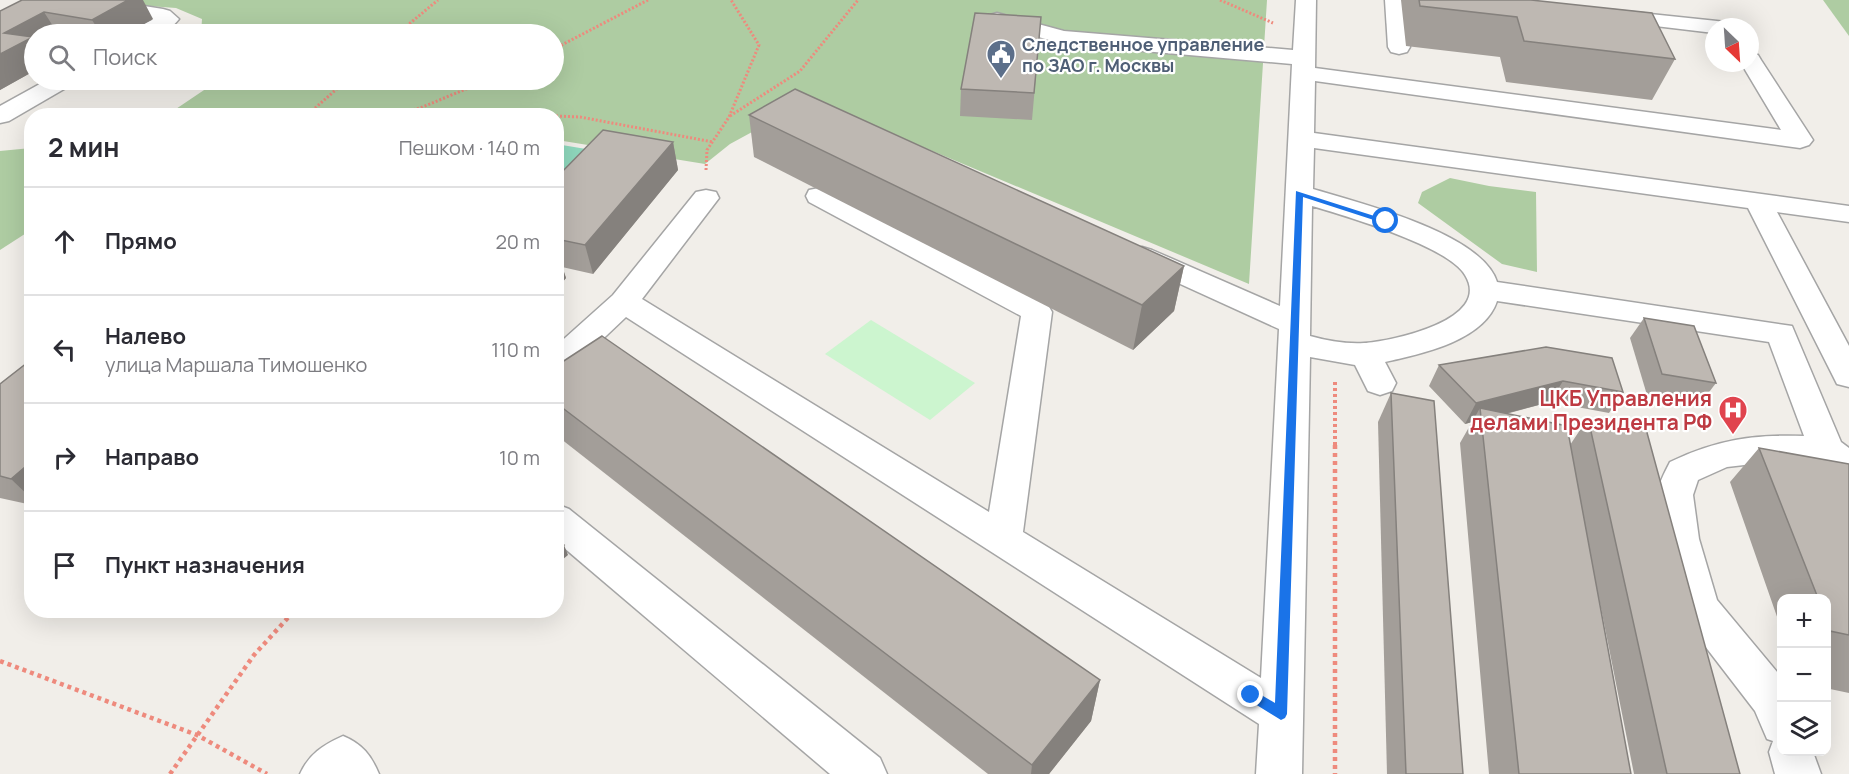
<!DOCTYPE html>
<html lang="ru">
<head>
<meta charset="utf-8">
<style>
	:root { --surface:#fff; --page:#f2f2f3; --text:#2b2b33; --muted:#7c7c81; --line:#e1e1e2 }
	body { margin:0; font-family:Manrope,sans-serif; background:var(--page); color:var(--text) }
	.controls { position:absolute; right:18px; bottom:18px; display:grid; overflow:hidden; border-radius:12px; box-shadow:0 6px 24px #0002 }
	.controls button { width:54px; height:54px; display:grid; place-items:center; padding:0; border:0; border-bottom:2px solid var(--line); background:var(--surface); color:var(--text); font:30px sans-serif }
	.compass { position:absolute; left:1705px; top:18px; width:54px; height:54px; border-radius:50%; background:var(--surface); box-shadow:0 6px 24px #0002; rotate:155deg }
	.stop { position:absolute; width:18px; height:18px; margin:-14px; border:4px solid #1a73e8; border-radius:50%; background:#fff }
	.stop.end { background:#1a73e8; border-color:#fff; box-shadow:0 2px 6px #0008 }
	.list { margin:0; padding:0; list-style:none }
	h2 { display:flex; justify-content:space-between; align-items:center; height:78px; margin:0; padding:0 24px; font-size:26px }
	h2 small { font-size:20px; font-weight:400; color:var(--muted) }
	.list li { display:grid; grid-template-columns:39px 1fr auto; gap:18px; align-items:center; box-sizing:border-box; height:108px; padding:0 24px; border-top:2px solid var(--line) }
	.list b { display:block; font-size:22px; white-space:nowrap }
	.list p { margin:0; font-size:20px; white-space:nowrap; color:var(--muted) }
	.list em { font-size:20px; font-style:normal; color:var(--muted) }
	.icon { flex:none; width:33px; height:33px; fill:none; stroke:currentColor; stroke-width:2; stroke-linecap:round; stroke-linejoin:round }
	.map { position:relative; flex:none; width:1849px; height:774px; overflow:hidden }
	.search { position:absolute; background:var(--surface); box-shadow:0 6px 24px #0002; left:24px; top:24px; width:540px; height:66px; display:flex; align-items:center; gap:15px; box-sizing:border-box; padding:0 21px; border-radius:33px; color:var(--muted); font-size:22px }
	.panel { position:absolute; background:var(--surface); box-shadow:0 6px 24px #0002; left:24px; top:108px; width:540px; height:510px; border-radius:24px }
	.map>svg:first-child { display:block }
	.forest { fill:#aecca2 }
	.park { fill:#ccf5cf }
	.pitch { fill:#8fd8bd }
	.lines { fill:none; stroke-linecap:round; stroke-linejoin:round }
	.minor-casing { stroke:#a5a5a5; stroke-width:3 }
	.path-far2 { stroke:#ee8a7d; stroke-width:3; stroke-dasharray:2 2; stroke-linecap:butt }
	.path-far1 { stroke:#ee8a7d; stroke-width:4; stroke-dasharray:3 3; stroke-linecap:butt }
	.path { stroke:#ee8a7d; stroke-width:4.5; stroke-dasharray:4 4; stroke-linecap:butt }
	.minor { fill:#fff; fill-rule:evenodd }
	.wall { fill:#a39e99 }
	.shaded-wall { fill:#85817d }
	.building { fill:#beb8b2; stroke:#85817d; stroke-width:1.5 }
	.route { fill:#1a73e8 }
	.labels { text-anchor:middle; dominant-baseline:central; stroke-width:4.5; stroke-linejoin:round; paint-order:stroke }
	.far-service-label { font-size:18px; font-weight:bold; fill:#4e5e75; stroke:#fff; text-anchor:start }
	.health-label { font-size:21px; font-weight:bold; fill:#be3a42; stroke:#fff; text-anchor:end }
</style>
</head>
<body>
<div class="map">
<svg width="1849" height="774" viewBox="0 0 1849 774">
	<rect width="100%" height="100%" fill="#f1eee9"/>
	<!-- forest -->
	<g class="forest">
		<path d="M65,0H1267L1249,284L811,100L730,144L705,164L557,140L556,116L167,115L210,86L190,80H554V34H201L202,19L176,8Z"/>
		<path d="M1823,0H1849V36Z"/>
		<path d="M31,148V230L0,250V151Z"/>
		<path d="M1450,178L1489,186L1536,192L1537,272L1502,264L1418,203L1422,192Z"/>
	</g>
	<!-- park -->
	<path class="park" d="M871,320L975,383L930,420L825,354Z"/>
	<!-- pitch -->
	<path class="pitch" d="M556,144L604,152L556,203Z"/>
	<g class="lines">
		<!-- minor casing -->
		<g class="minor-casing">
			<g id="minor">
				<path d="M55,0H106L163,9L170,11L179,19C167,35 149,34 131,34L134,29L152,20L65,6L58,4Z"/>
				<path d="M1296,0H1316L1315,68L1781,130L1741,63H1750V53L1758,55L1761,60L1813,140L1809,145L1800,148L1315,81L1314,133L1849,206V222L1777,212L1849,346V387L1837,384L1833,376L1748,208L1314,148L1313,189C1359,203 1482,233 1497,282L1792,326L1841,442L1849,448V480L1836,476L1819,463L1770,462L1727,467L1698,480L1693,495L1699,539L1717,600L1782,678V752H1813L1821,774H1775L1769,752L1773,741L1767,739L1755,711L1685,620C1670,590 1656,531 1657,497C1657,486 1665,472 1670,462C1716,440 1754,434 1804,436L1769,342L1497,301C1484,341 1421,354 1385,362L1396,383L1392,391L1380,395L1368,391L1355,365L1310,357L1302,774H1256L1259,724L626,317L567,373L556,376V346L613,295L696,192L706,190L716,192L719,198L642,299L989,512L1021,316L809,202L806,196L809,190L819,188L829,190L1048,305L1052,312L1023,532L1261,678L1279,329L1132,262L1128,256L1132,250L1142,247L1152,250L1280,306L1292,64L1063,44L990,23L986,19L990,15L997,13L1064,31L1293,50ZM1312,206C1346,216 1448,246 1465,275C1493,320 1392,341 1364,343C1346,344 1328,341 1310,336Z"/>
				<path d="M1385,0H1405L1410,47L1407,52L1399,54L1391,52L1388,47Z"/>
				<path d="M1612,10L1717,21L1725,22L1728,27H1714V33L1605,20L1601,16L1605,12Z"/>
				<path d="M47,80H75L71,85L9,121L0,123V106Z"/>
				<path d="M556,504L569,509L880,758L887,774H830L556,541Z"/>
				<path d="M343,736C362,744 371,755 379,774H300C309,754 323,745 343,736Z"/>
			</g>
		</g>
		<!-- path-far2 -->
		<g class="path-far2">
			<path d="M1220,0L1273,23"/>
			<path d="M397,34L438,0"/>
			<path d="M554,49L648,0"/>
			<path d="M306,116L347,80"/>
			<path d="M390,116L420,108L488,80"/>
			<path d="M491,116H550"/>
			<path d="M556,116L580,117L713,142"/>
			<path d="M730,116L800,71L858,0"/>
			<path d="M706,170L707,150L729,117L759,45L731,0"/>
		</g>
		<!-- path-far1 -->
		<path class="path-far1" d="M1335,382V447"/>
		<!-- path -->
		<g class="path">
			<path d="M1335,445V774"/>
			<path d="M0,661L197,735L267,774"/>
			<path d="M170,774L254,655L295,610"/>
		</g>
		<!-- minor -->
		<use href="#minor" class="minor"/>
	</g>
	<!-- wall -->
	<g class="wall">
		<path d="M22,0L153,19L126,34H34V71L0,90V11Z"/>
		<path d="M1401,0H1531L1675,59L1652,100L1506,82L1500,57L1406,46Z"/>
		<path d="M1041,17L1032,120L960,116L961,89Z"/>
		<path d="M749,115L1184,266L1174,311L1133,350L754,157Z"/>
		<path d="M673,142L678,170L593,274L562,267L566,278L556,290V178Z"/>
		<path d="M1644,318L1716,383L1700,404L1647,395L1630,338Z"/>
		<path d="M1546,347L1623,392L1609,413L1550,402L1506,414L1570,445L1588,418L1740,774H1634L1598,593L1631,774H1489L1460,443L1472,422L1465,424L1429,386L1439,365Z"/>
		<path d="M32,359V505L0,498V384Z"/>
		<path d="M556,366L1100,680L1091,721L1049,774H988L556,435Z"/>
		<path d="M1391,393L1463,774H1387L1378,422Z"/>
		<path d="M1759,448L1849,464V693L1830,689L1827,679V598H1782V631L1730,482Z"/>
	</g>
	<!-- shaded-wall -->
	<g class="shaded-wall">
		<path d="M128,0H143L153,19L126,34H101L92,20Z"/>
		<path d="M44,12L58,34H34V71L0,90V54L4,33Z"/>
		<path d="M673,142L678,170L593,274L585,245Z"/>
		<path d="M557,250L566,278L556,290V251Z"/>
		<path d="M1184,266L1174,311L1133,350L1142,305Z"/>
		<path d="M1563,381L1550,402L1481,420L1480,408L1472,422L1465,424L1476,403Z"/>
		<path d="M32,461V499L11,479Z"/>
		<path d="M564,545L568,555L556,565V551Z"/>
		<path d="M1100,680L1091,721L1049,774H1031L1032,765Z"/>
	</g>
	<!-- building -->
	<g class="building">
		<path d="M22,0H128L92,20L44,12L4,33L33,37L0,54V11Z"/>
		<path d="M1419,0H1531L1652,13L1675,59L1524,41L1517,17L1420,6Z"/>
		<path d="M975,13L1041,17L1034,93L961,89Z"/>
		<path d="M795,89L1184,266L1142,305L749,115Z"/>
		<path d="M603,130L673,142L585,245L556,239V178Z"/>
		<path d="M1644,318L1694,326L1716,383L1662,374Z"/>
		<path d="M602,336L1100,680L1032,765L556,403V366Z"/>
		<path d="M1546,347L1612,358L1623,392L1563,381L1476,403L1439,365Z"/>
		<path d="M32,359V461L11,479L0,476V384Z"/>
		<path d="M1391,393L1434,401L1463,774H1406Z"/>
		<path d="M1480,408L1567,426L1631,774H1519Z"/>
		<path d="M1588,418L1646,429L1740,774H1667Z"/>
		<path d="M1759,448L1849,464V635L1830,631L1827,621V598H1818Z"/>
		<path d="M556,540L564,545L556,551Z"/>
	</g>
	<!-- route -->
	<path class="route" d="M1296,191L1390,221L1383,223L1303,197L1287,714L1285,718L1281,720L1247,699L1245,695L1251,689L1275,703Z"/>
	<!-- icons -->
	<defs>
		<g id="civic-pin" transform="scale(1.5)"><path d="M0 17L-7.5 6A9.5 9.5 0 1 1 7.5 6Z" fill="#5c6f8a" stroke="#fff"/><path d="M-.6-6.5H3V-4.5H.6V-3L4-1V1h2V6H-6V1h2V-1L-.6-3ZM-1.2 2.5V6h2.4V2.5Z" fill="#fff"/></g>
		<g id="hospital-pin" transform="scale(1.5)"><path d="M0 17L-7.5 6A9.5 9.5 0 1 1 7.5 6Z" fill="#e0444e" stroke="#fff"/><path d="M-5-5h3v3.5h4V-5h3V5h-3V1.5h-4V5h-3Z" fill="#fff"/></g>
	</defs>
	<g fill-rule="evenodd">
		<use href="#civic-pin" x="1001" y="54"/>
		<use href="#hospital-pin" x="1733" y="410"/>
	</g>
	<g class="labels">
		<!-- far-service labels -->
		<g class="far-service-label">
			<text x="1022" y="44">Следственное управление<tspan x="1022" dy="21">по ЗАО г. Москвы</tspan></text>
		</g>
		<!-- health labels -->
		<g class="health-label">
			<text x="1712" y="398">ЦКБ Управления<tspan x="1712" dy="24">делами Президента РФ</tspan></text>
		</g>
	</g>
</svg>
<div class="controls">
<button>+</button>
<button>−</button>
<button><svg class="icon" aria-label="layers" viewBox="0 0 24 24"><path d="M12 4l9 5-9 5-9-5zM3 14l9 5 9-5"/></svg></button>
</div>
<svg class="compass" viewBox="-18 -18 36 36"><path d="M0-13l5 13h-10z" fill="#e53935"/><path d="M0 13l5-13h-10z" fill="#7c7c81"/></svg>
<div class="stop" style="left:1386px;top:221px"></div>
<div class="stop end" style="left:1251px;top:695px"></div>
<div class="search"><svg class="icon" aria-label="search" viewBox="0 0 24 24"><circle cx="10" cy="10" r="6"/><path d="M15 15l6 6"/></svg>Поиск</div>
<section class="panel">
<h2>2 мин<small>Пешком · 140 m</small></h2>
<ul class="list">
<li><svg class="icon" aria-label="ahead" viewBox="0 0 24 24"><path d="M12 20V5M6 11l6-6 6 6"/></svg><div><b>Прямо</b></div><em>20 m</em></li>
<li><svg class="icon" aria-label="left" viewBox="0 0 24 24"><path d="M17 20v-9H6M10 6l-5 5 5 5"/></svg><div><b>Налево</b><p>улица Маршала Тимошенко</p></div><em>110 m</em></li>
<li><svg class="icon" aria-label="right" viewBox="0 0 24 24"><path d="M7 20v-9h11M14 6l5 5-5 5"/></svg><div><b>Направо</b></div><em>10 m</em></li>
<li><svg class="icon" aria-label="arrive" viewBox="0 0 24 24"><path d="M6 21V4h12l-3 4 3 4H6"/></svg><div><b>Пункт назначения</b></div></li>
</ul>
</section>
</div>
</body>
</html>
